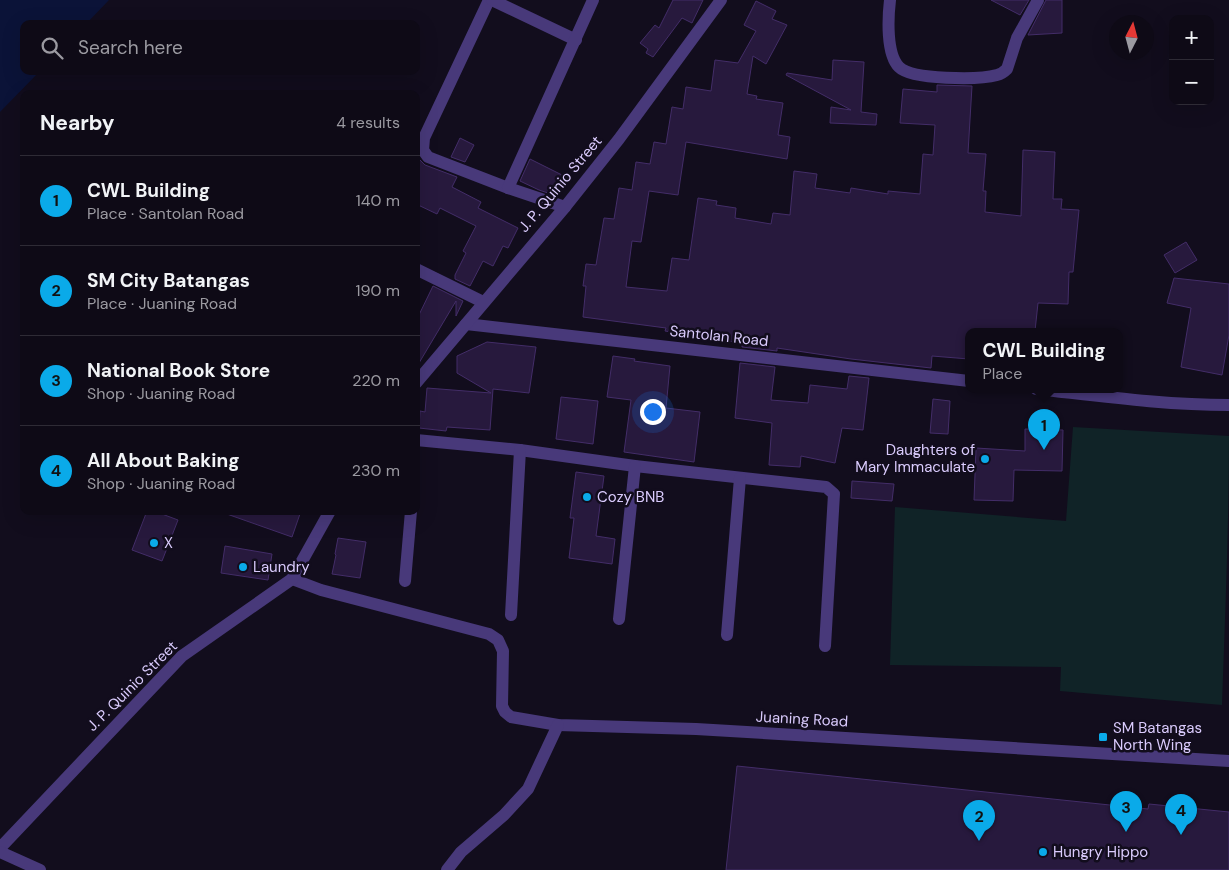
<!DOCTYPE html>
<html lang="en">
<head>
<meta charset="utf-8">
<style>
	:root { --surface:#0e0a16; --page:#1c1823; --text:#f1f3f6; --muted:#9b9aa1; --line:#2e2b35; --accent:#0aaae9 }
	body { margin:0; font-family:"DM Sans",sans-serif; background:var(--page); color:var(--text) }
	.controls { position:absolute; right:15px; top:15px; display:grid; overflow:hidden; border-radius:10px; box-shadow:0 5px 20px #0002 }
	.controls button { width:45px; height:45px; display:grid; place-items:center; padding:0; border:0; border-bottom:1px solid var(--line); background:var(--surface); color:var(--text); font:25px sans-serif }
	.compass { position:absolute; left:1109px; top:15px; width:45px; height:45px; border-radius:50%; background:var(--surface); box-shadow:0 5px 20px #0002; rotate:6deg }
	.you { position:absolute; left:652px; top:411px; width:18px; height:18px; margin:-12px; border:4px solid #fff; border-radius:50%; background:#1a73e8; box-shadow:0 0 0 8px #1a73e833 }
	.badge { display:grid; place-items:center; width:32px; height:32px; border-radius:50%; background:var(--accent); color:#111; font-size:16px; font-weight:700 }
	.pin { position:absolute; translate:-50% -41px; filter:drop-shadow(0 1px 2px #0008) }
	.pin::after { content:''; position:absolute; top:26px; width:18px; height:15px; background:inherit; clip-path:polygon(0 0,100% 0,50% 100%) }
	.popup { position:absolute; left:965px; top:328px; width:158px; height:65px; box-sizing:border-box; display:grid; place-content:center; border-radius:10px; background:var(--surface); filter:drop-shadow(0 1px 4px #0005); font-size:16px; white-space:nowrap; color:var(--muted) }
	.popup b { font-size:19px; color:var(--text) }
	.popup::after { content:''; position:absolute; left:50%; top:100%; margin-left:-10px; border:10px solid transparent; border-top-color:var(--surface) }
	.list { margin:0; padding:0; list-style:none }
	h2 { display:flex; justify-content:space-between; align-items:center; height:65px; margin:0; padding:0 20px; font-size:21px }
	h2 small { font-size:16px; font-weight:400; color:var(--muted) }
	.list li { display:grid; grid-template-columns:32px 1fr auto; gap:15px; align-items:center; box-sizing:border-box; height:90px; padding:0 20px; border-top:1px solid var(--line) }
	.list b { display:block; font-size:19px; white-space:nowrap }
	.list p { margin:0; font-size:16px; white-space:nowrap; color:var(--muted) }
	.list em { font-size:16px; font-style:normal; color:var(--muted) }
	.icon { flex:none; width:28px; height:28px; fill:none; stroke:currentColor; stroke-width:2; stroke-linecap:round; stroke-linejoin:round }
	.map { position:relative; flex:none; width:1229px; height:870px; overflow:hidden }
	.search { position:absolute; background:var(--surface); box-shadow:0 5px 20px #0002; left:20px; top:20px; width:400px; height:55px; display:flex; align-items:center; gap:12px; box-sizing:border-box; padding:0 18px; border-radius:10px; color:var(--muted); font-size:19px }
	.panel { position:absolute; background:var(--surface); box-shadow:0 5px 20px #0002; left:20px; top:90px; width:400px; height:425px; border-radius:10px }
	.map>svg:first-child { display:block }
	.green { fill:#102327 }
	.water { fill:#0b1338 }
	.building { fill:#27193d; stroke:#432d68 }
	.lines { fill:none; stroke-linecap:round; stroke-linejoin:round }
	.minor { stroke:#48397a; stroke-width:12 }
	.poi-dot { fill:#0aaae9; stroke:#120d1d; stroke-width:2 }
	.labels { text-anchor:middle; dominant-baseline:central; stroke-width:5; stroke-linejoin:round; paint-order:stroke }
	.street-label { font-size:15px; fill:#dacbfd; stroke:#120d1d }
	.poi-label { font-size:15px; fill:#dacbfd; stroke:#120d1d; text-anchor:start }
</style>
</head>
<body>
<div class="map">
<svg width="1229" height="870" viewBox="0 0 1229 870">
	<rect width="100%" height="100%" fill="#120d1d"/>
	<!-- green -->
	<path class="green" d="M1073,427L1229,436C1229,526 1225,615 1222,705L1060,691L1061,667L890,665L895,507L1066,521Z"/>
	<!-- water -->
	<path class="water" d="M0,0H109L86,24H24V71H40L0,112Z"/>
	<!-- building -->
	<g class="building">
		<path d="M673,0H703L692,23L682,18L653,57L646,53L648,49L640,43L655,25L659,28Z"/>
		<path d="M991,0H1029L1020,15Z"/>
		<path d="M1046,0H1062V33L1028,35Z"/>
		<path d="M756,1L776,11L772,19L787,25L766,64L753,56L747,94L757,96L756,99L783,103L778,135L790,137L787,159L686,142L678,195L649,191L641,242L632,241L626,287L667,291L672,258L689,260L698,198L717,201L716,205L736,208L735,218L771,224L773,213L790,215L794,171L817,174L815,188L850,193L851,188L888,194V191L920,194L923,154L933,155L935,125L900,123L903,89L937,92V85L972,86L968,153L986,154L983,191H986L985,212L1021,216L1023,150L1055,152L1053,199H1062L1061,209L1079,210L1073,272H1069L1068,304L1038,303L1035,331H969V359L932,356L931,368L851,359L777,348V351L742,347V343L665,331L666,328L583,317L586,286H583L586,264L596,265L604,218L614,219L619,188L632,190L636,162L650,164L654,142L666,144L672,107L683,109L686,87L711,91L715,60L738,63L756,31L744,25Z"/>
		<path d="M833,60L864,62L861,112L877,114L876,125L830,123L831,107L851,110L786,75L787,73L832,80Z"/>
		<path d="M460,138L474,145L465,162L451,157Z"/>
		<path d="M416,156L425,165L457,177L452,187L481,202L478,208L518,228L508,248L503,246L493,266L483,261L470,286L455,279V275L466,253L463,251L476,226L440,208L437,214L416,204Z"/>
		<path d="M530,159L566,177L557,196L539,190L520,181Z"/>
		<path d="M1186,242L1197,260L1175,273L1164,255Z"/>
		<path d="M1174,278L1229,284V335L1222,375L1181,367L1191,308L1167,303Z"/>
		<path d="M433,286L463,301L456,316V301L416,368V321Z"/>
		<path d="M487,342L536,347L529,393L493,389L490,430L447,427L446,431L419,428L420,411L425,412L427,388L491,393L457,373V356Z"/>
		<path d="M613,356L635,359L634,361L670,366L666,408L700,412L694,462L624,452L631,400L607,397Z"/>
		<path d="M740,363L775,367L771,400L808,403L810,385L847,389L849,376L869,378L863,430L842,428L835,463L801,456L800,467L769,465L772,423L735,418Z"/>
		<path d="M561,397L598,401L593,444L556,439Z"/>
		<path d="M933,399L950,401L948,434L930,433Z"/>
		<path d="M1025,429L1063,430L1062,471L1014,470L1013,501L974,500L976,448L1025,451Z"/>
		<path d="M576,472L604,476L596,536L615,539L612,564L569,558L574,518H570Z"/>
		<path d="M852,481L894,484L892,501L851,498Z"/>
		<path d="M147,511H154L178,520L162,561L132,550Z"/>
		<path d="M225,511H301L292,537L224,513Z"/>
		<path d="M338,538L366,542L360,578L332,574L336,555L335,554Z"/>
		<path d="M225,546L272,554L268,580L221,573Z"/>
		<path d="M737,766L1148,809L1149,804L1229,812V870H726Z"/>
	</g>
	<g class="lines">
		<!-- minor -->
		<g class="minor">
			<path d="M489,0L424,138L423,150L428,157L508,188L565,207"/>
			<path d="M492,0L576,40"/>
			<path d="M890,0C888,17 886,54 899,67C912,80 979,80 997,75C1001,74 1004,72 1007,69L1017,38L1038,0"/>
			<path d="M508,188L593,0"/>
			<path d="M416,269L483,302"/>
			<path d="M466,324L969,381"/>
			<path d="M416,383L565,207L619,139L721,0"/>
			<path d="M1036,389C1100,396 1164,405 1229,405"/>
			<path d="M416,440L520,450L635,466L826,487L834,494L825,646"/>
			<path d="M292,579L321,590L489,634L498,640L503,651L502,706L505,712L511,717L558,725L696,729L1229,761"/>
			<path d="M405,581L411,511"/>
			<path d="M511,615L520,450"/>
			<path d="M619,619L635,466"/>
			<path d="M727,635L740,478"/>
			<path d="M0,848L182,656L292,579L330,511"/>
			<path d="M0,852L40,870"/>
			<path d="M447,870L461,852L504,815L528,789L558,725"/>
		</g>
	</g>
	<!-- markers -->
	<g class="poi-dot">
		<circle cx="985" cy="459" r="5"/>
		<circle cx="587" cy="497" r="5"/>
		<circle cx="154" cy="543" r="5"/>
		<circle cx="243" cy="567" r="5"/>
		<rect x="1098" y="732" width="10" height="10" rx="2.5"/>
		<circle cx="1043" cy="852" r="5"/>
	</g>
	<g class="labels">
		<!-- street labels -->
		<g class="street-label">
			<text transform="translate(560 184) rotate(-50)">J. P. Quinio Street</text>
			<text transform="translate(719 336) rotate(6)">Santolan Road</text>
			<text transform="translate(132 686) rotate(-45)">J. P. Quinio Street</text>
			<text transform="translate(802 719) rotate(3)">Juaning Road</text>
		</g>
		<!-- poi labels -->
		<g class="poi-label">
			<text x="975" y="450" text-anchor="end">Daughters of<tspan x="975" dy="17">Mary Immaculate</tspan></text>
			<text x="597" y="497">Cozy BNB</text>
			<text x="164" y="543">X</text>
			<text x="253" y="567">Laundry</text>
			<text x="1113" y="728">SM Batangas<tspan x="1113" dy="17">North Wing</tspan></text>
			<text x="1053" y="852">Hungry Hippo</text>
		</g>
	</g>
</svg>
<div class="controls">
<button>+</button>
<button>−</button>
</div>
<svg class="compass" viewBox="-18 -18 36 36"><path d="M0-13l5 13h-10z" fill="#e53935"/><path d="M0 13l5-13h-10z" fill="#9b9aa1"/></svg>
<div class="you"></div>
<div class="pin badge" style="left:1044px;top:450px">1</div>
<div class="popup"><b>CWL Building</b>Place</div>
<div class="pin badge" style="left:979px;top:841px">2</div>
<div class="pin badge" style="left:1126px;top:832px">3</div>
<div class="pin badge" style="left:1181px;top:835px">4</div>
<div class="search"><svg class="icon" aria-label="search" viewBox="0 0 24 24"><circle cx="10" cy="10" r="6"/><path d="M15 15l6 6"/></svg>Search here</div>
<section class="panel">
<h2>Nearby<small>4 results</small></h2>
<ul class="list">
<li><span class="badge">1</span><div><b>CWL Building</b><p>Place · Santolan Road</p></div><em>140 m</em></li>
<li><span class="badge">2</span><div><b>SM City Batangas</b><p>Place · Juaning Road</p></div><em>190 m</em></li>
<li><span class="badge">3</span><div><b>National Book Store</b><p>Shop · Juaning Road</p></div><em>220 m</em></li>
<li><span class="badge">4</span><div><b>All About Baking</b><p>Shop · Juaning Road</p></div><em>230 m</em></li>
</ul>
</section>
</div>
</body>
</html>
